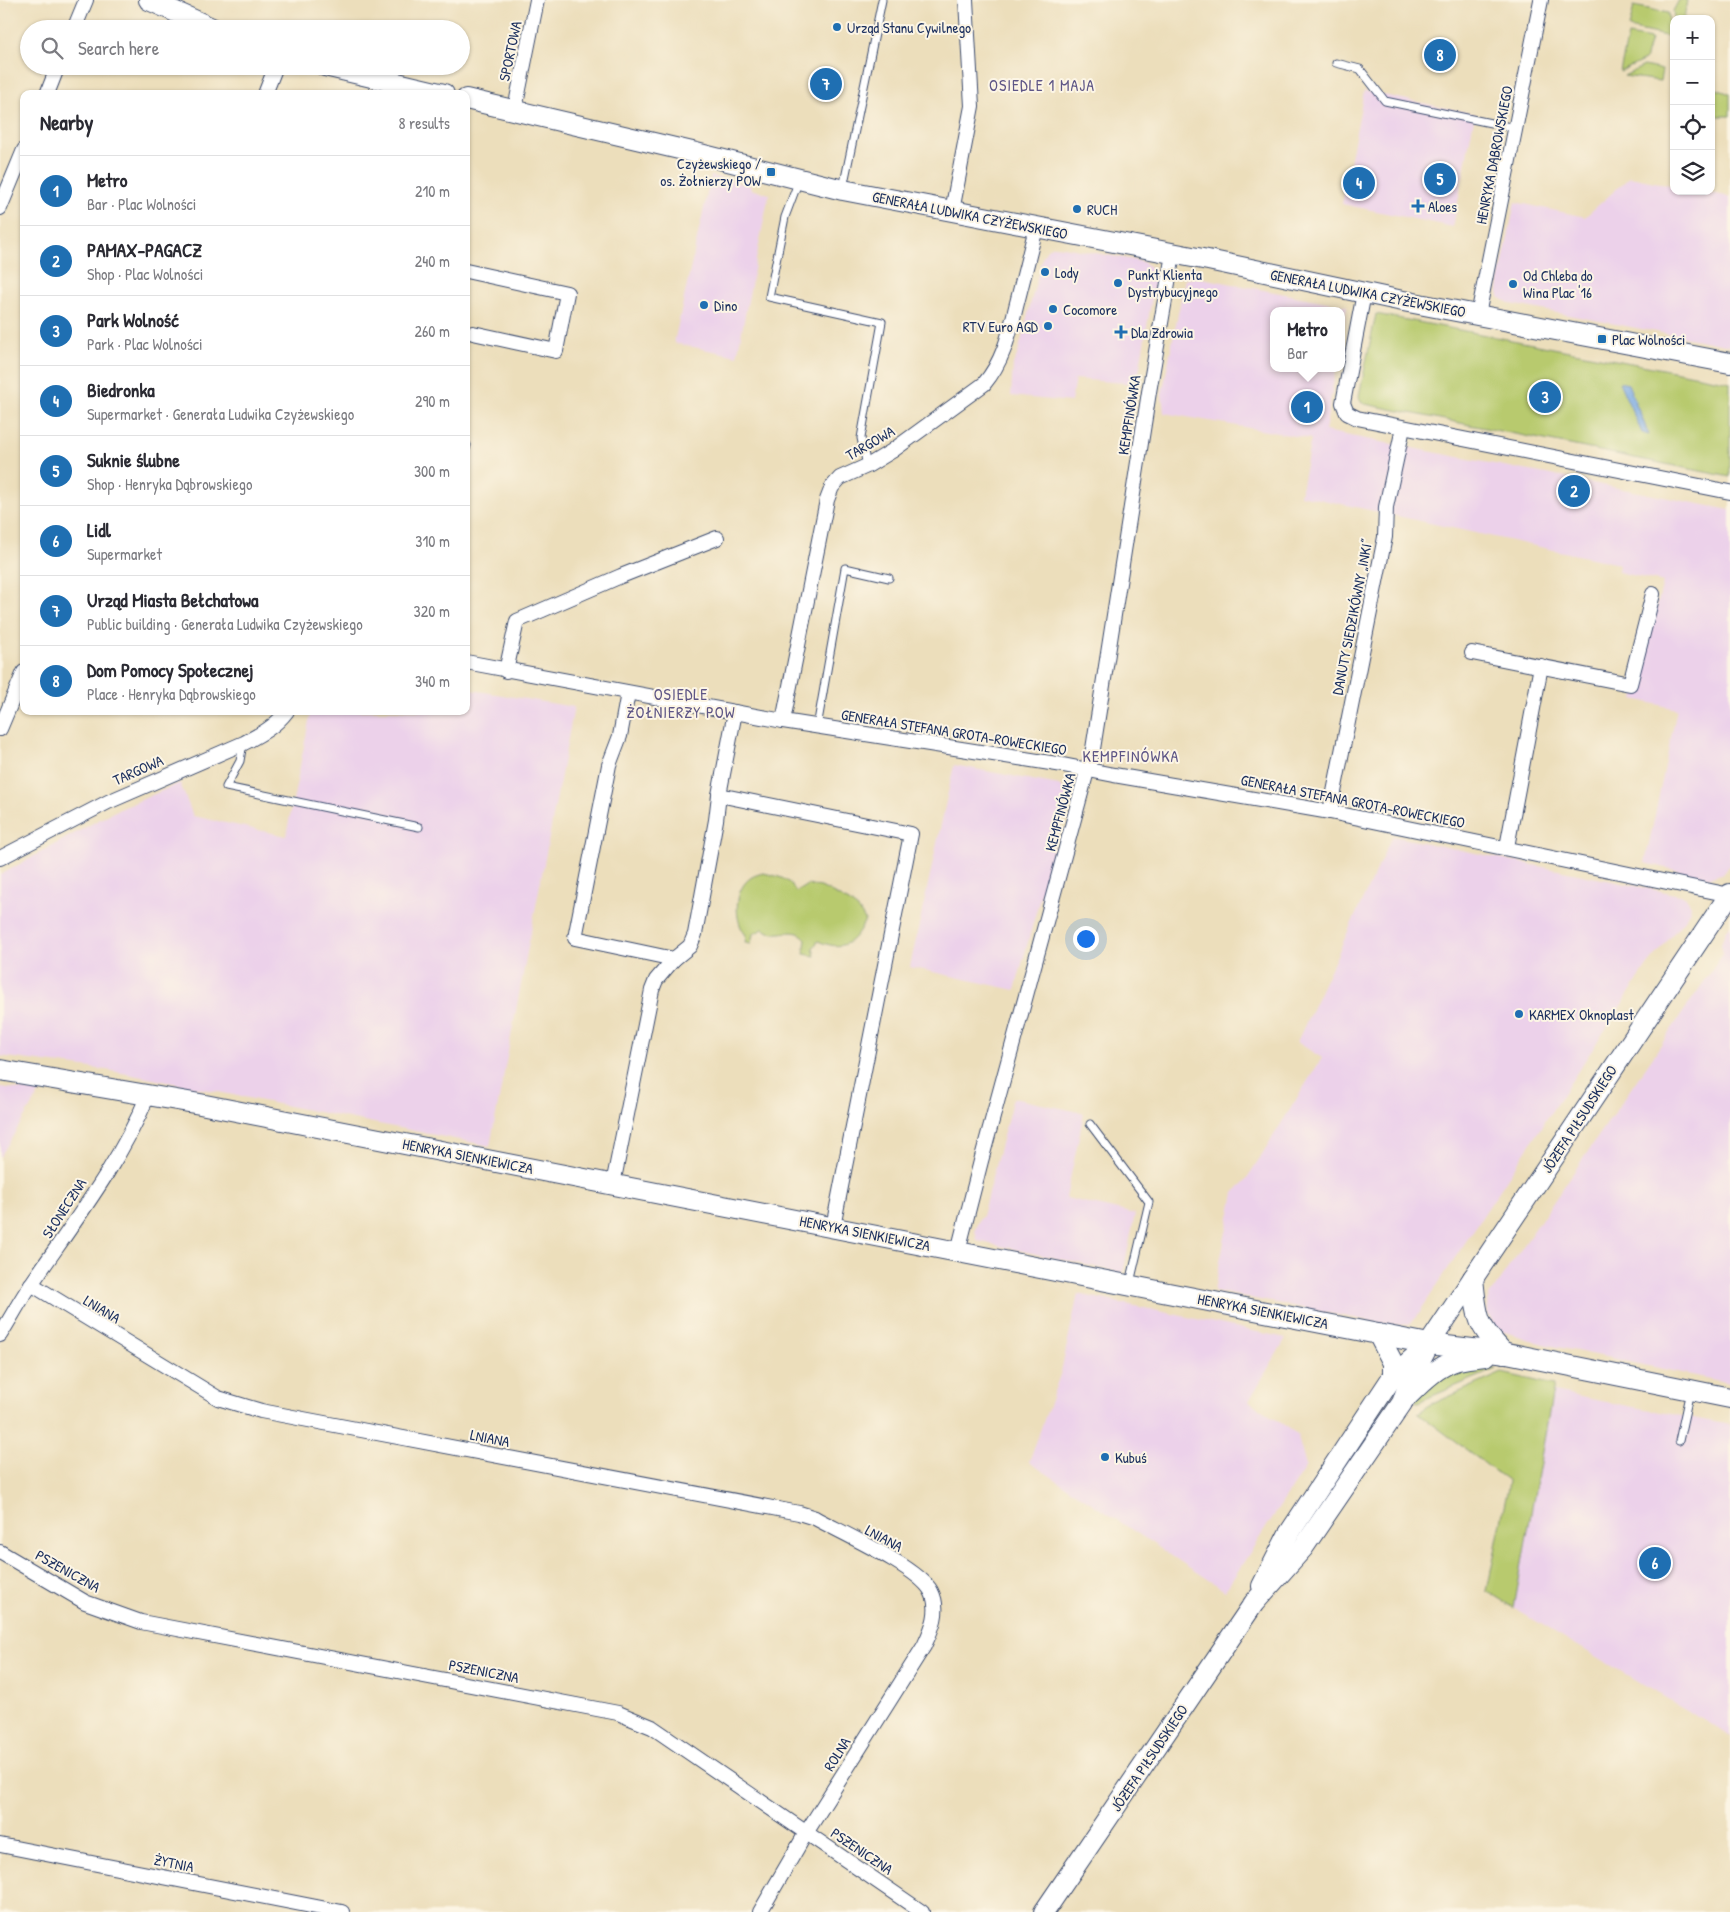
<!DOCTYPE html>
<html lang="en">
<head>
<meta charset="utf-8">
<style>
	:root { --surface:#fff; --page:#f7f7f7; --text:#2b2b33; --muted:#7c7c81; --line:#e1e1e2; --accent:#1f6fb2 }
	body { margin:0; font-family:"Patrick Hand",sans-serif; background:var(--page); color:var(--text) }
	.controls { position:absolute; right:15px; top:15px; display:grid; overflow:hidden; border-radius:10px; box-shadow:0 1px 4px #0004 }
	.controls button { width:45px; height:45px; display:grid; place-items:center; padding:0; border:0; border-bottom:1px solid var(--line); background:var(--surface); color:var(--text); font:25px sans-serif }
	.you { position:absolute; left:1085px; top:938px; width:18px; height:18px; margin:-12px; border:4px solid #fff; border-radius:50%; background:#1a73e8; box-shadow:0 0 0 8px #1a73e833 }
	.badge { display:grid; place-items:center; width:32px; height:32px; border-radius:50%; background:var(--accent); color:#fff; font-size:16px; font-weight:700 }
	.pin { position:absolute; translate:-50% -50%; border:2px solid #fff; box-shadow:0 1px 5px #0006 }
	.popup { position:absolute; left:1270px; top:307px; width:75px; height:65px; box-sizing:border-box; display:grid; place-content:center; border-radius:10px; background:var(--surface); filter:drop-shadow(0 1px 4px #0005); font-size:16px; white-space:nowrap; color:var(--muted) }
	.popup b { font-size:19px; color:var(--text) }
	.popup::after { content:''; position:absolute; left:50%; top:100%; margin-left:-10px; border:10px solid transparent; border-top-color:var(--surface) }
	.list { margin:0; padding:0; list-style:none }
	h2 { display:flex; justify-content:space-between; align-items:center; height:65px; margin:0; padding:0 20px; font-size:21px }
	h2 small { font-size:16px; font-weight:400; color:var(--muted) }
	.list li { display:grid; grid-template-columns:32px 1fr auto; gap:15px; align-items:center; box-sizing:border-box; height:70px; padding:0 20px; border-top:1px solid var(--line) }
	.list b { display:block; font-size:19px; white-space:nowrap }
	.list p { margin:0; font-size:16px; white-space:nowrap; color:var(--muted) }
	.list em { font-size:16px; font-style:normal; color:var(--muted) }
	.icon { flex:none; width:28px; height:28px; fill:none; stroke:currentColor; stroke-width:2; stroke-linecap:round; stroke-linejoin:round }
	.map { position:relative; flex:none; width:1730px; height:1912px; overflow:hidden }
	.search { position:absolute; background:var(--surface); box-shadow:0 1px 4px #0004; left:20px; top:20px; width:450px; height:55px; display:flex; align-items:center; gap:12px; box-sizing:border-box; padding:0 18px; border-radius:28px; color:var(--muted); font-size:19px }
	.panel { position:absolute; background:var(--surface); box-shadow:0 1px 4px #0004; left:20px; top:90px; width:450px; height:625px; border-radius:10px }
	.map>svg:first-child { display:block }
	.built { fill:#ecd1ea }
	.green { fill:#b8ca6e; stroke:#6a7c66 }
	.water { fill:#78a8e2; stroke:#4a6ca0 }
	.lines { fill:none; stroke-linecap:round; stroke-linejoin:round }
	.lane-casing { stroke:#3a496c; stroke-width:9 }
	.street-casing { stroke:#3a496c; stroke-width:16 }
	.secondary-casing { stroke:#3a496c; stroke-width:22 }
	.lane { stroke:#fff; stroke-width:7 }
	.street { stroke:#fff; stroke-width:14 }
	.secondary { stroke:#fff; stroke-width:20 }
	.poi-dot { fill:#1f6fb2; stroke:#fcf5e5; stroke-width:2 }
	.labels { text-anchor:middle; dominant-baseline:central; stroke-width:4; stroke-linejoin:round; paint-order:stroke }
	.poi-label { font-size:15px; fill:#1b2f5e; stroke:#fcf5e5; text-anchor:start }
	.street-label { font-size:15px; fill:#1b2f5e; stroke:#fcf5e5 }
	.neighbourhood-label { font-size:16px; letter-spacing:1px; fill:#5e5686; stroke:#fcf5e5 }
</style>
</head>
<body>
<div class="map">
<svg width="1730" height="1912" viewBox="0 0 1730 1912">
	<rect width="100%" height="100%" fill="#fcf5e5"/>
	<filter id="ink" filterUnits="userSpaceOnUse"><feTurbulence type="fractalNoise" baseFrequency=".02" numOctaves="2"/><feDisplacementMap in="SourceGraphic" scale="10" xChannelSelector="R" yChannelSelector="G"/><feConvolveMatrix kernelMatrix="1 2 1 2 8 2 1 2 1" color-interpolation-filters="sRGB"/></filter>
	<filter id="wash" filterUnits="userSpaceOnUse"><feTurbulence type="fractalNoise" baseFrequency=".0096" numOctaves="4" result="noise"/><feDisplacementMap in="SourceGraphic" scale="20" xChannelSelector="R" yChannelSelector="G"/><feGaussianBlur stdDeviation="1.12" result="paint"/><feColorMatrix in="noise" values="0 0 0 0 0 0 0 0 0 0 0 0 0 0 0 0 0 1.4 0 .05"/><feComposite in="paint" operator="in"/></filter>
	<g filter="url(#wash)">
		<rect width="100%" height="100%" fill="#ecdebb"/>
		<!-- built -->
		<g class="built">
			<path d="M1364,91L1475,114L1453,227L1342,204Z"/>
			<path d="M711,176L751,186L750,189L769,194L737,356L674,343Z"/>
			<path d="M1630,177L1674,186V191H1702L1730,197V346L1511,304L1499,297L1498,292L1499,282L1515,202L1585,217Z"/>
			<path d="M1054,246L1063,247L1139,261L1145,263L1153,270L1155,280L1137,384L1075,379L1071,402L1011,396L1013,365L1018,353L1042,258L1047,249Z"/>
			<path d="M1196,277L1347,306L1341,342V311H1273V368H1336L1325,431L1730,510V865L1723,873L1709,878L1645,863L1677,709L1634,699L1663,582L1618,572L1619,564L1300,495L1311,439L1164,413L1162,394L1185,279Z"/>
			<path d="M466,689L574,707L490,1146L107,1070L0,1056V875L113,812L180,783L193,816L286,836L311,711H466Z"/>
			<path d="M954,765L1059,785L1068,793L1015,990L910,967Z"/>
			<path d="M1392,836L1685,896L1691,905L1690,910L1685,919L1647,966L1417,1316L1409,1324L1402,1325L1380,1323L1214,1291L1234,1193L1246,1180L1322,1058L1297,1042Z"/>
			<path d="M1730,925V1383L1543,1344L1505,1332L1495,1327L1488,1314L1487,1302L1489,1296L1723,954L1721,944L1725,931Z"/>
			<path d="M0,1087L40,1092L0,1157Z"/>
			<path d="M1013,1098L1084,1113L1066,1198L1135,1214L1123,1273L977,1241L975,1230L978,1222L982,1216Z"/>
			<path d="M1078,1294L1286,1338L1249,1401L1297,1434L1306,1466L1225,1591L1029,1462L1061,1372Z"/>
			<path d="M1553,1392L1730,1425V1736L1514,1608Z"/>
		</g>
		<!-- green -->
		<g class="green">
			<path d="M1679,0H1687L1684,19H1674V21L1673,11Z"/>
			<path d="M1634,6L1668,13L1670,37L1629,28Z"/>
			<path d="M1628,35L1651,39L1645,60L1620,72Z"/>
			<path d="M1644,66L1662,70L1660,81L1624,76Z"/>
			<path d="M1714,88L1730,94V116H1716V129H1711V99Z"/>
			<path d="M1376,314L1730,382V477L1365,404L1360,400L1359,396Z"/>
			<path d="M763,873C778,876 789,878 796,892L807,885L821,887L849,902L859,910L865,920C854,943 843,952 818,941L813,948L815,956L804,954L806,939C794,924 779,940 763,929L753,934L751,944L745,943L746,935C733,921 734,887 752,877C755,875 760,874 763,873Z"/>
			<path d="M1480,1365L1496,1369L1418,1402L1414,1401L1435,1381L1458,1369Z"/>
			<path d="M1502,1373L1554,1385L1514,1608L1487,1591L1509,1482L1418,1413L1430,1405Z"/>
		</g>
		<!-- water -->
		<path class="water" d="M1619,382L1628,384L1649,435L1642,433Z"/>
	</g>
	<g filter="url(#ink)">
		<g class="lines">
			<!-- lane casing -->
			<g class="lane-casing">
				<g id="lane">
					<path d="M1336,63L1360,69L1385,101L1515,128"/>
					<path d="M799,180L785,217L769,297L882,322L861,438L867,466"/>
					<path d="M843,188L882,0"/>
					<path d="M466,449L467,445"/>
					<path d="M817,727L845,568L889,578"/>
					<path d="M243,743L240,761L226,787L419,827"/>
					<path d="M1090,1124L1149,1202L1130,1283"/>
					<path d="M1679,1441L1690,1391"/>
				</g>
			</g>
			<!-- street casing -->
			<g class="street-casing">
				<g id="street">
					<path d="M74,29L86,0"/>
					<path d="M47,94L58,66"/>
					<path d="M265,94L276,66"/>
					<path d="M515,109L537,0"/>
					<path d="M0,208L24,150"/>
					<path d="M952,211L972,106L966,0"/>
					<path d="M466,271L567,293L556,351L473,333"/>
					<path d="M1364,293L1343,403L1347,413L1357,418L1730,492"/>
					<path d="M1478,315L1541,0"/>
					<path d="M1472,653L1630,684L1653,594"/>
					<path d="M466,662L783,721L1063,765L1114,775L1330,812L1730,895"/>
					<path d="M506,671L517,621L621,576L717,538"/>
					<path d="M628,693L620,736L609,765L575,938L674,959L690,946L695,934L716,820L719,795L735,712"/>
					<path d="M783,721L827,500L832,487L840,478L869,465L892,451L984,384C1005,359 1010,330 1018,299C1024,275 1030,251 1036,228"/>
					<path d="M0,729L24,672"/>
					<path d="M719,795L911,834L833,1227"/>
					<path d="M1330,812L1385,537L1386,507L1403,428"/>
					<path d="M1507,847L1541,666"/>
					<path d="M0,858L108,802L244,743C261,734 275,727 287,711"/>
					<path d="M613,1184L652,990L656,980L674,959"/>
					<path d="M958,1251L981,1161L1093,749L1149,392L1173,254"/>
					<path d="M31,1284L218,1398L261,1411L799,1513L815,1518C842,1533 918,1567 931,1591C941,1610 932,1629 924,1646L806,1833L760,1912"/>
					<path d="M0,1335C11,1318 20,1300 32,1283C73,1223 120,1163 148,1095"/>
					<path d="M0,1552L85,1602L141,1622L618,1713L652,1727L922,1912"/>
					<path d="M0,1845L342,1912"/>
				</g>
			</g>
			<!-- secondary casing -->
			<g class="secondary-casing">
				<g id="secondary">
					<path d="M149,0L214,29"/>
					<path d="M325,66L444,94"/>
					<path d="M466,99L692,152L843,190L1208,260L1398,300L1730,363"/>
					<path d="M0,1070L200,1104L1378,1334L1429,1344L1507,1353L1730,1398"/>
					<path d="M1473,1278C1477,1317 1476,1324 1504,1353"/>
					<path d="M1378,1334L1393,1363V1376"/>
					<path d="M1407,1397C1421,1383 1437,1366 1458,1360C1466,1358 1476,1357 1485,1356"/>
					<path d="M1262,1586L1288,1535L1393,1376L1420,1352"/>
					<path d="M1044,1912L1254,1603L1303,1548L1402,1403L1409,1383L1429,1344L1730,894"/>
				</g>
			</g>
			<!-- lane -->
			<use href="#lane" class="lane"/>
			<!-- street -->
			<use href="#street" class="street"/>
			<!-- secondary -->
			<use href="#secondary" class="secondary"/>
		</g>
	</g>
	<!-- markers -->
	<g class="poi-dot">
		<circle cx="837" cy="27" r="5"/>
		<rect x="766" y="167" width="10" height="10" rx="2.5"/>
		<path d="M1415.5 198.5h5v5h5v5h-5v5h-5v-5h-5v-5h5z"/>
		<circle cx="1077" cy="209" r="5"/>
		<circle cx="1045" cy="272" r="5"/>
		<circle cx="1118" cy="283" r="5"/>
		<circle cx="1513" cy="284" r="5"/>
		<circle cx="704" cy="305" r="5"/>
		<circle cx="1053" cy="309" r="5"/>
		<circle cx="1048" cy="326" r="5"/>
		<path d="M1118.5 324.5h5v5h5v5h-5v5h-5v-5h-5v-5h5z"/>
		<rect x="1597" y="334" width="10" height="10" rx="2.5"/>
		<circle cx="1519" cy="1014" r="5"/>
		<circle cx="1105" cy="1457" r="5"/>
	</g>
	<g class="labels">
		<!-- poi labels -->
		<g class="poi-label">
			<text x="847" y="27">Urząd Stanu Cywilnego</text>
			<text x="761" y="163" text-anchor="end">Czyżewskiego /<tspan x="761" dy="17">os. Żołnierzy POW</tspan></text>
			<text x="1428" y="206">Aloes</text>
			<text x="1087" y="209">RUCH</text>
			<text x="1055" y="272">Lody</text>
			<text x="1128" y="274">Punkt Klienta<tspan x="1128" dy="17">Dystrybucyjnego</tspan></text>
			<text x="1523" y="275">Od Chleba do<tspan x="1523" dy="17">Wina Plac '16</tspan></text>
			<text x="714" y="305">Dino</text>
			<text x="1063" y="309">Cocomore</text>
			<text x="1038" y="326" text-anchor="end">RTV Euro AGD</text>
			<text x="1131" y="332">Dla Zdrowia</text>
			<text x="1612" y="339">Plac Wolności</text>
			<text x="1529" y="1014">KARMEX Oknoplast</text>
			<text x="1115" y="1457">Kubuś</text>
		</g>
		<!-- street labels -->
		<g class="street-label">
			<text transform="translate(510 51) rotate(-78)">SPORTOWA</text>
			<text transform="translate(1494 155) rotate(-79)">HENRYKA DĄBROWSKIEGO</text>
			<text transform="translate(970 215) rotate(11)">GENERAŁA LUDWIKA CZYŻEWSKIEGO</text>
			<text transform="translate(1368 293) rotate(11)">GENERAŁA LUDWIKA CZYŻEWSKIEGO</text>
			<text transform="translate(1129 415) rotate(-81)">KEMPFINÓWKA</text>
			<text transform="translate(870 443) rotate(-30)">TARGOWA</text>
			<text transform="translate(1352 617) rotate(-79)">DANUTY SIEDZIKÓWNY „INKI”</text>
			<text transform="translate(954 732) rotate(9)">GENERAŁA STEFANA GROTA-ROWECKIEGO</text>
			<text transform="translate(138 770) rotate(-24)">TARGOWA</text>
			<text transform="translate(1353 801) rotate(11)">GENERAŁA STEFANA GROTA-ROWECKIEGO</text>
			<text transform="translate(1060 812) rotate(-75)">KEMPFINÓWKA</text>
			<text transform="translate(1579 1119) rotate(-57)">JÓZEFA PIŁSUDSKIEGO</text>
			<text transform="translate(468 1156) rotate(11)">HENRYKA SIENKIEWICZA</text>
			<text transform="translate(64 1208) rotate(-57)">SŁONECZNA</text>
			<text transform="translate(865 1233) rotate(11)">HENRYKA SIENKIEWICZA</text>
			<text transform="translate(102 1309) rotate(31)">LNIANA</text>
			<text transform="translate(1263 1311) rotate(11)">HENRYKA SIENKIEWICZA</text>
			<text transform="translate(490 1438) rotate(11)">LNIANA</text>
			<text transform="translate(884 1538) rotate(28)">LNIANA</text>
			<text transform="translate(68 1571) rotate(29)">PSZENICZNA</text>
			<text transform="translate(484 1671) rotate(11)">PSZENICZNA</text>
			<text transform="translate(837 1754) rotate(-58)">ROLNA</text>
			<text transform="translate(1149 1758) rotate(-56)">JÓZEFA PIŁSUDSKIEGO</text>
			<text transform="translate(862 1851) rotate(34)">PSZENICZNA</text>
			<text transform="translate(174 1863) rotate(11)">ŻYTNIA</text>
		</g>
		<!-- neighbourhood labels -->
		<g class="neighbourhood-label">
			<text x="1042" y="85">OSIEDLE 1 MAJA</text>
			<text x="681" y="694">OSIEDLE<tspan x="681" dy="18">ŻOŁNIERZY POW</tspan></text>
			<text x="1131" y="756">KEMPFINÓWKA</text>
		</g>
	</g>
</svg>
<div class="controls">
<button>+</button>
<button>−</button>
<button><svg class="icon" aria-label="locate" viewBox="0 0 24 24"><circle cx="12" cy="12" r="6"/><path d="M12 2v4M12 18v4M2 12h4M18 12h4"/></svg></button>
<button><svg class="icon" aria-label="layers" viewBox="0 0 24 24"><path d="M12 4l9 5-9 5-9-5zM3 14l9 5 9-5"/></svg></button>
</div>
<div class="you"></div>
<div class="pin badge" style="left:1307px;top:407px">1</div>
<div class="popup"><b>Metro</b>Bar</div>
<div class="pin badge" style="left:1574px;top:491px">2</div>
<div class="pin badge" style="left:1545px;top:397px">3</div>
<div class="pin badge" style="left:1359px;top:183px">4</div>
<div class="pin badge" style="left:1440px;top:179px">5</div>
<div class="pin badge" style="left:1655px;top:1563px">6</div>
<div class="pin badge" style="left:826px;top:84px">7</div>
<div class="pin badge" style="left:1440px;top:55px">8</div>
<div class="search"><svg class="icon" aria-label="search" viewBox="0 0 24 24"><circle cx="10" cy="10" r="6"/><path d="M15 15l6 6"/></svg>Search here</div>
<section class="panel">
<h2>Nearby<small>8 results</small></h2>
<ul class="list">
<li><span class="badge">1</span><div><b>Metro</b><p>Bar · Plac Wolności</p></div><em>210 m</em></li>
<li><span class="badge">2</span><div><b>PAMAX-PAGACZ</b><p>Shop · Plac Wolności</p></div><em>240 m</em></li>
<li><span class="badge">3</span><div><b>Park Wolność</b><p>Park · Plac Wolności</p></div><em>260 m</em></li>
<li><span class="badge">4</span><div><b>Biedronka</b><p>Supermarket · Generała Ludwika Czyżewskiego</p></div><em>290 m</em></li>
<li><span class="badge">5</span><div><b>Suknie ślubne</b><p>Shop · Henryka Dąbrowskiego</p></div><em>300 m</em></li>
<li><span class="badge">6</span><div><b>Lidl</b><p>Supermarket</p></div><em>310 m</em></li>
<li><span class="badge">7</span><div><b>Urząd Miasta Bełchatowa</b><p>Public building · Generała Ludwika Czyżewskiego</p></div><em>320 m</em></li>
<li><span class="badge">8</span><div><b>Dom Pomocy Społecznej</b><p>Place · Henryka Dąbrowskiego</p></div><em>340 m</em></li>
</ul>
</section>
</div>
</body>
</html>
